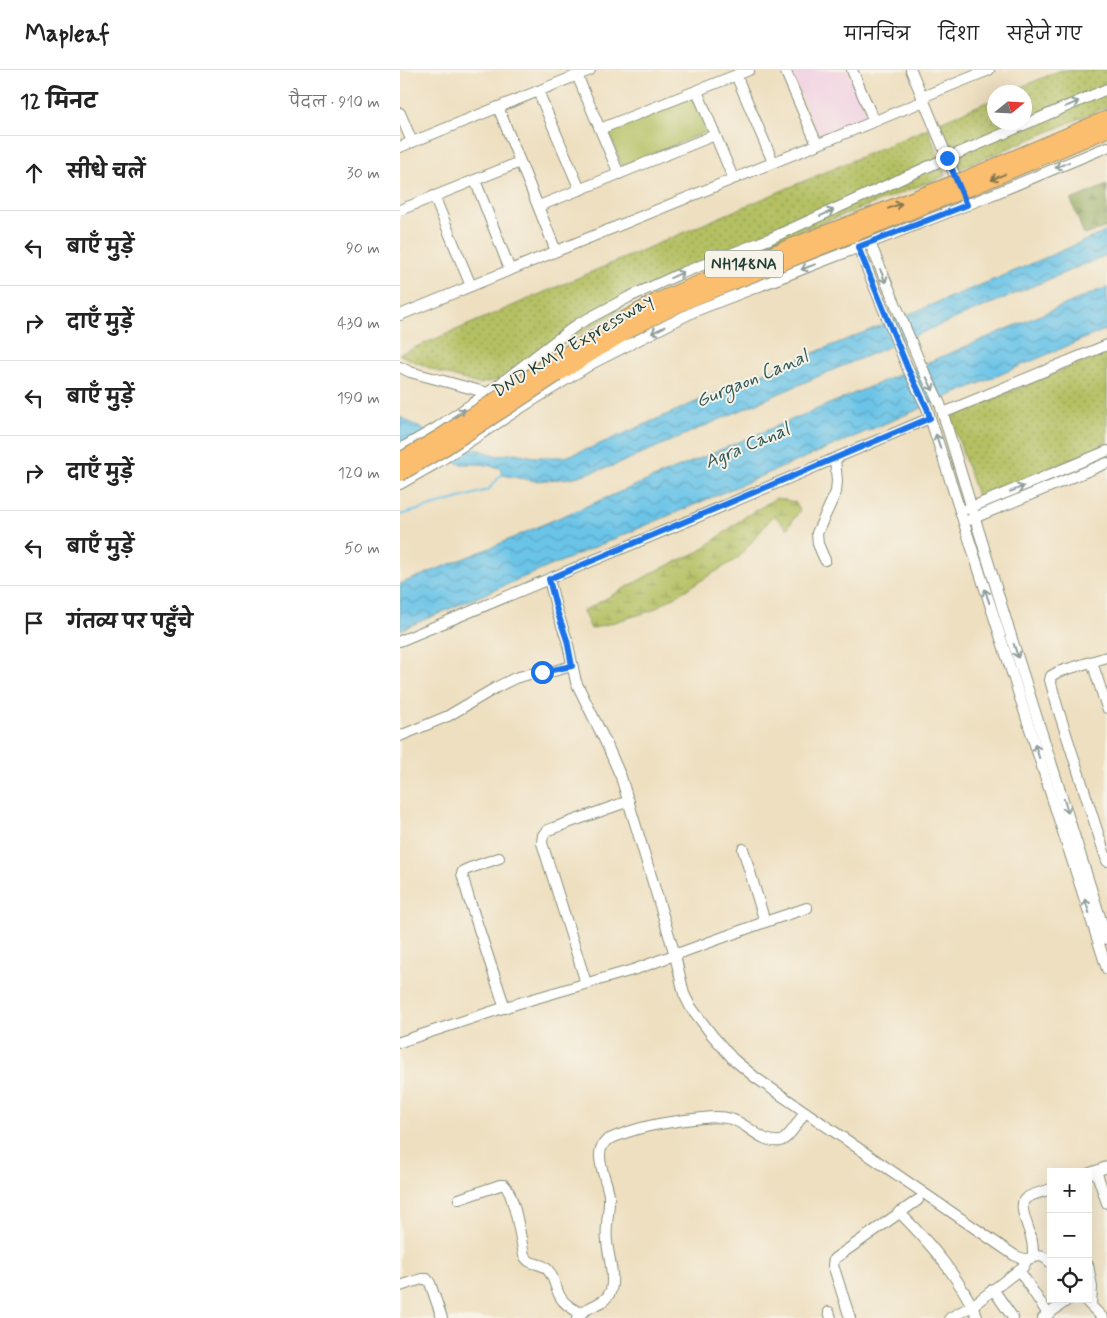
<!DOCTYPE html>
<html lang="hi">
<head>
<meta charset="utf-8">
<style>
	:root { --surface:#fff; --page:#f2f2f2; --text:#222; --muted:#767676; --line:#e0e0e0 }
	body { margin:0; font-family:Mynerve,"Playpen Sans Deva",sans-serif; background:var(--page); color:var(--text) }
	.controls { position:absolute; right:15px; bottom:15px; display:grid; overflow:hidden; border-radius:0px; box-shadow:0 5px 20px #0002 }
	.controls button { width:45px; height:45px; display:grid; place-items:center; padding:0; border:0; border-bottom:1px solid var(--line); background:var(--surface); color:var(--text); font:25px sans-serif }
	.compass { position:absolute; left:587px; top:15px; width:45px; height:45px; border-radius:50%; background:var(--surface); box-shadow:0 5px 20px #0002; rotate:72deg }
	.stop { position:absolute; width:15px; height:15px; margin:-11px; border:4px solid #1a73e8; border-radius:50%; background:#fff }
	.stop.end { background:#1a73e8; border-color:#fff; box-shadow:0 1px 5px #0008 }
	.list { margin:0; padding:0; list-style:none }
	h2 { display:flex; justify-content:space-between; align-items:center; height:65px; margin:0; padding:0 20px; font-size:21px }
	h2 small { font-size:16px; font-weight:400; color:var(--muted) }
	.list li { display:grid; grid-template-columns:32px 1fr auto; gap:15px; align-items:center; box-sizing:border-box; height:75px; padding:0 20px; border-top:1px solid var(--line) }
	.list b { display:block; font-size:19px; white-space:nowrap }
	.list em { font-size:16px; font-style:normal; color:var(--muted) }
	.icon { flex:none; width:28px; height:28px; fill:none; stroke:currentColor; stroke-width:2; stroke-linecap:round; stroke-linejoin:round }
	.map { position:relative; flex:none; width:707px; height:1248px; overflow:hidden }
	header { display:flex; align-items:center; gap:30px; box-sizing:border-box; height:70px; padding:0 25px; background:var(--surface); border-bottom:1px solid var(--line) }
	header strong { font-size:24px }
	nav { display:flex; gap:28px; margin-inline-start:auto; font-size:18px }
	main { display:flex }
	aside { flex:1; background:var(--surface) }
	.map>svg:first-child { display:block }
	.built { fill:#f1d0e2 }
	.grass { fill:url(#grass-dots); stroke:#6a7e4b }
	.forest { fill:url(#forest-firs); stroke:#577246 }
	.wetland { fill:url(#wetland-marsh); stroke:#6a7e4b }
	.park { fill:#b4c062; stroke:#6a7e4b }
	.water { fill:url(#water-waves); stroke:#45808e }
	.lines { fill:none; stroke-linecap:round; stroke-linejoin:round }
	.stream { stroke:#6bc4e8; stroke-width:2 }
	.minor-casing { stroke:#868e7a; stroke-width:12 }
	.highway-casing { stroke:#868e7a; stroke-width:16 }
	.minor { stroke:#fff; stroke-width:10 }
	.highway { stroke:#fbbd6e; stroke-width:14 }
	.highway-bridge-casing { stroke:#868e7a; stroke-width:16; stroke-linecap:butt }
	.highway-bridge { stroke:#fbbd6e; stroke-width:14 }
	.oneway { stroke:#8f9e9a }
	.oneway2 { stroke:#82774e }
	.route { stroke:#1a73e8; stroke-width:6 }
	.labels { text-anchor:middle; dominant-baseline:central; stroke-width:4; stroke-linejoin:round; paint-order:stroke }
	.shield { fill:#f7f3e8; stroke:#60746a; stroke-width:1 }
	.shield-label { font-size:16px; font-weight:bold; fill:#1f3d34 }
	.street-label { font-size:18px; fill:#1f3d34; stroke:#f7f3e8 }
	.water-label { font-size:19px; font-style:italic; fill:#2e5858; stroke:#f7f3e8 }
</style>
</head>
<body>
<header>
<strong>Mapleaf</strong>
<nav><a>मानचित्र</a><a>दिशा</a><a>सहेजे गए</a></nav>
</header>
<main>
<aside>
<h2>12 मिनट<small>पैदल · 910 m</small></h2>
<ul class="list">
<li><svg class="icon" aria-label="ahead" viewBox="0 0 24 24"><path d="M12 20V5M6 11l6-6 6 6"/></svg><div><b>सीधे चलें</b></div><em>30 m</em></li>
<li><svg class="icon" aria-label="left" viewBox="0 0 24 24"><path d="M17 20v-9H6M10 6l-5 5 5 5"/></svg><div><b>बाएँ मुड़ें</b></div><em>90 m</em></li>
<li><svg class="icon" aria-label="right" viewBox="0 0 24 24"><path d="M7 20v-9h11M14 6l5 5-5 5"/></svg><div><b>दाएँ मुड़ें</b></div><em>430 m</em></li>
<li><svg class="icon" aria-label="left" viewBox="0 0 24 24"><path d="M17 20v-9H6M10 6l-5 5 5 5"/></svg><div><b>बाएँ मुड़ें</b></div><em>190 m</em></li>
<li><svg class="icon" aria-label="right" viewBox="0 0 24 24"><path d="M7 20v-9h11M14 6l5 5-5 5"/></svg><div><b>दाएँ मुड़ें</b></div><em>120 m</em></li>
<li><svg class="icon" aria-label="left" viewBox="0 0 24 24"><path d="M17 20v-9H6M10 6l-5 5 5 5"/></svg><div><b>बाएँ मुड़ें</b></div><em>50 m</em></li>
<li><svg class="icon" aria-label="arrive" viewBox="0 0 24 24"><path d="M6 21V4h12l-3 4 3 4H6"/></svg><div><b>गंतव्य पर पहुँचे</b></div></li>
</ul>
</aside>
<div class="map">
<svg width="707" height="1248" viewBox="0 0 707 1248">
	<defs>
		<pattern id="grass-dots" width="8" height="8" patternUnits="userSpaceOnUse" patternTransform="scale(1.25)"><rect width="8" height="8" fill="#b4c062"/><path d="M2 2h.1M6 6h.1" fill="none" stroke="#929d52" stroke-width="1.8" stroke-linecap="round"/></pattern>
		<pattern id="forest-firs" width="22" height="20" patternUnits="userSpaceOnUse" patternTransform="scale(1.25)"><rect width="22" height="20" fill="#8fa658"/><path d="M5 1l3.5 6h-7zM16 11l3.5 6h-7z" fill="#74884a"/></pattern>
		<pattern id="wetland-marsh" width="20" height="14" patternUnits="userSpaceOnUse" patternTransform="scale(1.25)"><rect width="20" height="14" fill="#b4c062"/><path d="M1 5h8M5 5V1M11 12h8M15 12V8" fill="none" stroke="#929d52"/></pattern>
		<pattern id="water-waves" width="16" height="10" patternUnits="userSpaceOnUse" patternTransform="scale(1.25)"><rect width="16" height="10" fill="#6bc4e8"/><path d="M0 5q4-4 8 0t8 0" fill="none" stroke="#57a0bd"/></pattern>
	</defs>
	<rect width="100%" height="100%" fill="#f7f3e8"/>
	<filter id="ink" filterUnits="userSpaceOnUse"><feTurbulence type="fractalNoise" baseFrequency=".02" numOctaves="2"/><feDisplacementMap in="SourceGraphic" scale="10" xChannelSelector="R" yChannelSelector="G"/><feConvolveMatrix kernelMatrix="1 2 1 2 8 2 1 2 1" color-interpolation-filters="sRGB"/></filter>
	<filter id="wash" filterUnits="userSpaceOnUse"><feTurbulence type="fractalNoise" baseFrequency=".0096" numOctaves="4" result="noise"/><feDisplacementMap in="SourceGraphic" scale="20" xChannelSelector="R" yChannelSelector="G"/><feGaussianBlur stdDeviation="1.12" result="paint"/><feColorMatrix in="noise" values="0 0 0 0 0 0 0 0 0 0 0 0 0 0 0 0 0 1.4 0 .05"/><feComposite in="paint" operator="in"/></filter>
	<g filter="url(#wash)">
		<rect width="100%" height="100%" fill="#eedfc0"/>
		<!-- built -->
		<path class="built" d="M390,0H447L467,47L419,67Z"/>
		<!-- grass -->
		<g class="grass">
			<path d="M661,0H707V37L559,99L540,52L594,29V52H624V22H609Z"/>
			<path d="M528,58L545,106L281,207L244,226L102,309L78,314L39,302L0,285V284Z"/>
			<path d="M707,281V375L578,429L551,347Z"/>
		</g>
		<!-- forest -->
		<path class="forest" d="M707,115V157L684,165L671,130Z"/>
		<!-- wetland -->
		<path class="wetland" d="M376,428L395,432L400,440L387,459L374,445L338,488L251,541L191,559L183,541L258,500L300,481L345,447Z"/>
		<!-- park -->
		<path class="park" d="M295,27L309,61L222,96L209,62Z"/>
		<!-- water -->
		<g class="water">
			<path d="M707,161V185L426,303L213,396L171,408L135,411L102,405L100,398L81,394H60L0,371V347L26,361L61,374L98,386L114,383L134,387H165L193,377L337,314L610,203Z"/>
			<path d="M707,217V259L0,560V514L90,478L137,457Z"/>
		</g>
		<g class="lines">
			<!-- stream -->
			<path class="stream" d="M0,445L88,420L102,404"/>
		</g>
	</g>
	<g filter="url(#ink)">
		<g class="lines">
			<!-- minor casing -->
			<g class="minor-casing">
				<g id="minor">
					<path d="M385,0L417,74"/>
					<path d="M452,0L474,51"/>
					<path d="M511,0L567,135"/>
					<path d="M177,5L219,104"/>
					<path d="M336,5L373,92"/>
					<path d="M138,21L180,120"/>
					<path d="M297,21L333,108"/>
					<path d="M522,27L589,0"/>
					<path d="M98,37L156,181"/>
					<path d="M0,43L12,72"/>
					<path d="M200,59L349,0"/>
					<path d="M0,77L190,0"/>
					<path d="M75,110L110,200"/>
					<path d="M34,126L71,216"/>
					<path d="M139,136L315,65"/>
					<path d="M0,140L120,92"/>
					<path d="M470,173L520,293L540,334L606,550L707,869"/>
					<path d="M458,177L508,299L527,338L707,899"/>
					<path d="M0,245L524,31"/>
					<path d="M0,297L10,302L88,323"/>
					<path d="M543,343L707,275"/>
					<path d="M0,379L38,357L88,323L154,272L178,254L229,227L282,203L369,169L547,88L707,19"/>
					<path d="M0,414L35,394L119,339L193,293L295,241L567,135L707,77"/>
					<path d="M567,439L707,381"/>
					<path d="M569,450L707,393"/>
					<path d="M425,490L418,474L417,463L436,422L437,411L435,389"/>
					<path d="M149,509L157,541L167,570L176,612L207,675L221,707L275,885L284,924L290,936L312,965L333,989L356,1008L614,1185C618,1187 623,1189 627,1189C639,1187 639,1182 651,1193"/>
					<path d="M0,571L295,448L530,348"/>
					<path d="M707,587L658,602L651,606L650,610L658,639L707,791"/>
					<path d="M692,592L707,638"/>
					<path d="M0,666L48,646L97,617L115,608L130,604L150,602L172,596"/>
					<path d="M343,779L365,852"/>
					<path d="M99,788L70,798L63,801L62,804L69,829L105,938"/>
					<path d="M186,913L142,773L143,765L148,760L229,731"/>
					<path d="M0,972L109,936L236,899L365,852L407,838"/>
					<path d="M696,1101L707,1133"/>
					<path d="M688,1104L707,1097"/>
					<path d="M59,1129L100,1115H104C114,1122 121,1170 124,1185C130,1197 139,1191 147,1199C155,1207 155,1219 161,1228C165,1235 173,1239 180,1243"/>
					<path d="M499,1142C531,1174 559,1207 578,1248"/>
					<path d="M633,1186C633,1179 633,1173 631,1167C629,1158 618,1136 625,1129C631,1124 643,1122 651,1119"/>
					<path d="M688,1195L692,1217L691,1236"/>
					<path d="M619,1200L648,1244"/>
					<path d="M0,1216L22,1209H27L30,1213L42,1248"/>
					<path d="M593,1219L613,1248"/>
					<path d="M684,1229L703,1248"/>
					<path d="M429,1242L431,1248"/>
					<path d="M177,1248C186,1234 205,1237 211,1220C215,1204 208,1186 207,1171C205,1155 210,1140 209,1125C207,1111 199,1097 200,1084C200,1078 203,1074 207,1070C237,1057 260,1053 293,1049C305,1048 319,1045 331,1049C347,1053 362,1074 380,1071C389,1069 399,1050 405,1042"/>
					<path d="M450,1248L433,1195L434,1189L518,1130"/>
					<path d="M550,1248L572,1236L619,1200L624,1196L627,1189"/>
					<path d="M643,1248L669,1229"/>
				</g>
			</g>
			<!-- highway casing -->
			<g class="highway-casing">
				<g id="highway">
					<path d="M564,109L707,48"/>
					<path d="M571,118L707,60"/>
					<path d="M149,294L224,249L256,231L317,205L548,115"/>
					<path d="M157,305L231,259L289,230L553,125"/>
				</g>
			</g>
			<!-- minor -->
			<use href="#minor" class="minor"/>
			<!-- highway -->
			<use href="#highway" class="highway"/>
			<!-- highway-bridge casing -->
			<g class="highway-bridge-casing">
				<g id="highway-bridge">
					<path d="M548,115L564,109"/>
					<path d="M553,125L571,118"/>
					<path d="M0,390L41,366L149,294"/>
					<path d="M0,404L45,378L157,305"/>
				</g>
			</g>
			<!-- highway-bridge -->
			<use href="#highway-bridge" class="highway-bridge"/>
		</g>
		<!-- one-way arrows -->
		<defs><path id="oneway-shaft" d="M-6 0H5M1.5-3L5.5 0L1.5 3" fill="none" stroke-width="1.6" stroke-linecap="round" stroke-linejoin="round" transform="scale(1.25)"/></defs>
		<g class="oneway">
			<use href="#oneway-shaft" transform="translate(672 34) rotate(-23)"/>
			<use href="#oneway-shaft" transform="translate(662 95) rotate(157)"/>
			<use href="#oneway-shaft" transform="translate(427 143) rotate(-25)"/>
			<use href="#oneway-shaft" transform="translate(408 197) rotate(159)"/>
			<use href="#oneway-shaft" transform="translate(277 205) rotate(-24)"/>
			<use href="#oneway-shaft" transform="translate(483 206) rotate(67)"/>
			<use href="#oneway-shaft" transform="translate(258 260) rotate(153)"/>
			<use href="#oneway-shaft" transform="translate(530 314) rotate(64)"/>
			<use href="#oneway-shaft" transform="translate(59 343) rotate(-35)"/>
			<use href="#oneway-shaft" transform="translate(538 371) rotate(-108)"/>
			<use href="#oneway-shaft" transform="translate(617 419) rotate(-22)"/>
			<use href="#oneway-shaft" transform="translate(587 526) rotate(-108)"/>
			<use href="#oneway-shaft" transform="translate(616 581) rotate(72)"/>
			<use href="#oneway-shaft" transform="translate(637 681) rotate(-108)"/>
			<use href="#oneway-shaft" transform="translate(666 736) rotate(73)"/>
			<use href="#oneway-shaft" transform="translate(687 836) rotate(-108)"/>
		</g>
		<g class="oneway2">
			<use href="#oneway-shaft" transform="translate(598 107) rotate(157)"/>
			<use href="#oneway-shaft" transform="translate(495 136) rotate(-21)"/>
		</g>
	</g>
	<g class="lines" filter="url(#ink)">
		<!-- route -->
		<path class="route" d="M142,602L172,596L167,570L157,541L149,509L530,348L527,338L508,299L458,177L567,135L547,88"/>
	</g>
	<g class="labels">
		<!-- shield labels -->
		<rect class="shield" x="305" y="180.5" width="78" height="27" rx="4"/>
		<g class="shield-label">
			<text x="344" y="194">NH148NA</text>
		</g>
		<!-- street labels -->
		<g class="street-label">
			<text transform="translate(173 276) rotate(-31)">DND KMP Expressway</text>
		</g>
		<!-- water labels -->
		<g class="water-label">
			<text transform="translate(352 309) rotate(-23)">Gurgaon Canal</text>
			<text transform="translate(347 376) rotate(-23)">Agra Canal</text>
		</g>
	</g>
</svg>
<div class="controls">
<button>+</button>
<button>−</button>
<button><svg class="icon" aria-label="locate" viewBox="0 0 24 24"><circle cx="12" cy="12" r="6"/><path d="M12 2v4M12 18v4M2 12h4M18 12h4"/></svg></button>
</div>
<svg class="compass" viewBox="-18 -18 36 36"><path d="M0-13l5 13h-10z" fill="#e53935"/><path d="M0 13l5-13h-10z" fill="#767676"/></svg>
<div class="stop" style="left:142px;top:602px"></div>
<div class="stop end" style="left:547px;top:88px"></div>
</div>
</main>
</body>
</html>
